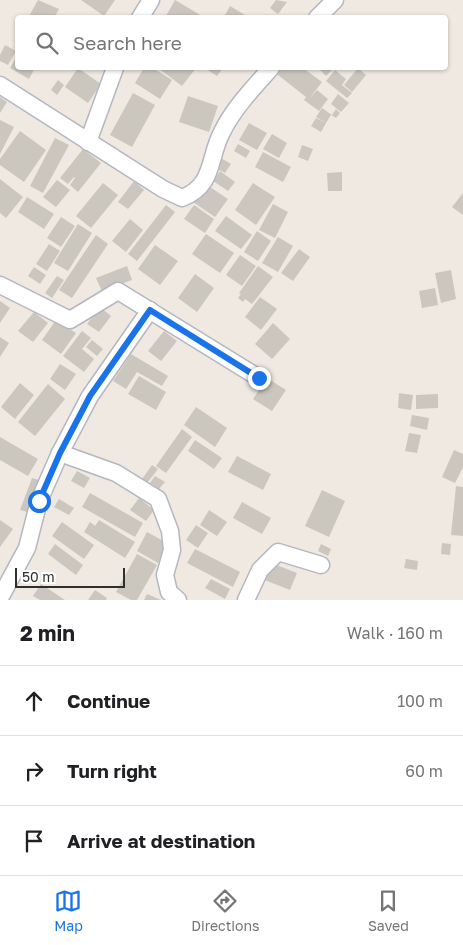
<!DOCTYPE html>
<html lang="en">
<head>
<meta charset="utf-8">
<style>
	:root { --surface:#fff; --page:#f6f6f6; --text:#202124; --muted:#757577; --line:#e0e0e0; --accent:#1a73e8 }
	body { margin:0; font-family:"Golos Text",sans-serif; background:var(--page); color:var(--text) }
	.scale { position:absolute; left:15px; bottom:12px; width:110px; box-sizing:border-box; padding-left:5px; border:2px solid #2e2e2e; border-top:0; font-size:14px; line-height:18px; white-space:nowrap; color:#2e2e2e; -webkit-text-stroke:4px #fff; paint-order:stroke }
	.stop { position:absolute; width:15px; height:15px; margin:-11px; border:4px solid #1a73e8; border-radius:50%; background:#fff }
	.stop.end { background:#1a73e8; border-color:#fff; box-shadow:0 1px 5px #0008 }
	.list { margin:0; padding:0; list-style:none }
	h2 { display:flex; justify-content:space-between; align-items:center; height:65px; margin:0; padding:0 20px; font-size:21px }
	h2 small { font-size:16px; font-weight:400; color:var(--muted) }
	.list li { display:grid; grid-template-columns:32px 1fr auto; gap:15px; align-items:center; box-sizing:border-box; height:70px; padding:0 20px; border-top:1px solid var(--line) }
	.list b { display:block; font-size:19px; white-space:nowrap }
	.list em { font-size:16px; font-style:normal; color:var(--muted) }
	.icon { flex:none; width:28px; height:28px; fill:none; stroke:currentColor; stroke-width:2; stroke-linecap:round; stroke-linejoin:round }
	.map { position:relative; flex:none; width:463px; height:600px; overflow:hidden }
	.search { position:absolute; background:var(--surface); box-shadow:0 1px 4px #0004; left:15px; right:15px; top:15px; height:55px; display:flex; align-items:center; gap:12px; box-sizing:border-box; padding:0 18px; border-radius:5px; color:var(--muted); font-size:19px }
	.sheet { height:275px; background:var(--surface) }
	nav { display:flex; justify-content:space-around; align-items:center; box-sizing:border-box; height:70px; border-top:1px solid var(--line); background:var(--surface); font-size:14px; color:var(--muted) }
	nav a { display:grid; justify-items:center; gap:2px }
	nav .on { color:var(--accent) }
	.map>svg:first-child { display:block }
	.building { fill:#cbc7bf }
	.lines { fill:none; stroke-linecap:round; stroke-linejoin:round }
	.street-casing { stroke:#b4b7c1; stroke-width:19 }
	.street { stroke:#fff; stroke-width:16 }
	.route { stroke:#1a73e8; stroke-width:6 }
</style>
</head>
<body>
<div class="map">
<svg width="463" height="600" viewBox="0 0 463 600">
	<rect width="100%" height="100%" fill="#efe9e1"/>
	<!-- building -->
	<g class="building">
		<path d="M38,0L59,9L54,18H28Z"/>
		<path d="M81,0H115L104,16Z"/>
		<path d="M175,0L202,16L201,18L166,16Z"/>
		<path d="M276,0L287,2L278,14L270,8Z"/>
		<path d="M230,6L250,18H229L225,15Z"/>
		<path d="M5,45L16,51L8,65L0,61V55Z"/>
		<path d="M18,54V68H35L29,79L10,68Z"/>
		<path d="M78,68L101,84L88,103L65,87Z"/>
		<path d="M144,68H153L172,80L160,99L135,83Z"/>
		<path d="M158,68H196L182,86Z"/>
		<path d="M207,68H223L217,76L206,69Z"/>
		<path d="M276,68H303L322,82L309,99L317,90L328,99L319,111L304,100L306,97L273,71Z"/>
		<path d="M318,68H334L326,76Z"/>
		<path d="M358,68L366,75L352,92L344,85Z"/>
		<path d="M335,70L346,79L342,85L352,93L347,98L326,81Z"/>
		<path d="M58,80L64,85L57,95L51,90Z"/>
		<path d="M133,93L155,105L132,147L110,135Z"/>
		<path d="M338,94L349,103L341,112L331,104Z"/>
		<path d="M188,96L218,106L209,132L179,122Z"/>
		<path d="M0,97L7,102L0,113Z"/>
		<path d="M322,108L332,115L336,109L340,113L336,118L331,115L326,123L316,117Z"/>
		<path d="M316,118L326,123L321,132L311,126Z"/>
		<path d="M0,120L14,127L0,154Z"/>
		<path d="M249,123L267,133L257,150L239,140Z"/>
		<path d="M20,131L46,150L24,182L0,165V159Z"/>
		<path d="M272,134L287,143L279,158L263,149Z"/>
		<path d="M55,138L69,145L43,193L30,186Z"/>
		<path d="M238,144L250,151L246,158L234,151Z"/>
		<path d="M302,145L313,149L308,161L298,157Z"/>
		<path d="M83,149L101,163L78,192L70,185L75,178L74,177L68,184L60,178Z"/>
		<path d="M263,152L291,167L283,182L255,167Z"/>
		<path d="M221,158L231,164L225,173L216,168Z"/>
		<path d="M220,171L235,182L228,191L213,181Z"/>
		<path d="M342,172V191H328L327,173Z"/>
		<path d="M0,179L23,197L6,218L0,213Z"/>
		<path d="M57,180L70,190L56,207L43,197Z"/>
		<path d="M134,181L144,190L128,209L118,202Z"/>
		<path d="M103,183L118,195L91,228L76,216Z"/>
		<path d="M253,183L275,197L256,225L235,210Z"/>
		<path d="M210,187L228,199L215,217L193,202L201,190L206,193Z"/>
		<path d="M463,193V215L452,207Z"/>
		<path d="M27,197L54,214L44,229L18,212Z"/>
		<path d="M273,204L288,212L275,238L259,230Z"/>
		<path d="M166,205L175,212L137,261L128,254Z"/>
		<path d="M194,205L214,219L205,233L184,219Z"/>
		<path d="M226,216L252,235L241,249L215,231Z"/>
		<path d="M61,217L75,226L61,247L47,238Z"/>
		<path d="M130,219L143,230L126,252L112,241Z"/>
		<path d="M78,224L92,233L68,271L54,263Z"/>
		<path d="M257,231L271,241L258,261L244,252Z"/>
		<path d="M206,234L234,253L220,273L192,254Z"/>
		<path d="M96,235L108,244L72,298L59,290Z"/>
		<path d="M278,237L293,246L278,272L262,263Z"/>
		<path d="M49,244L60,251L47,271L36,264Z"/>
		<path d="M155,245L178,261L160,285L138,269Z"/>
		<path d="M299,249L310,257L293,281L281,273Z"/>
		<path d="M240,255L256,266L242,286L226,275Z"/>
		<path d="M127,266L132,280L102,291L96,278Z"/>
		<path d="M258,266L273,277L252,304L245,299L243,302L238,298L241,294L239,293Z"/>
		<path d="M34,267L46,275L40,284L28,276Z"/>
		<path d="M451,270L456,299L441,303L435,273Z"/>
		<path d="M195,274L214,288L197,312L178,298Z"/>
		<path d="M57,276L64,280L52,298L45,293Z"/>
		<path d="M435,288L438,305L422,308L419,291Z"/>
		<path d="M260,297L277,309L261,330L245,317Z"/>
		<path d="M0,301L10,308L0,323Z"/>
		<path d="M100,307L111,316L99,332L87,324Z"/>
		<path d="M34,312L48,323L33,342L18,331Z"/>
		<path d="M56,320L76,333L61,354L42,340Z"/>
		<path d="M273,323L290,339L272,359L255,344Z"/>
		<path d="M82,331L91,338L82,349L94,359L84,372L63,356Z"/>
		<path d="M164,331L177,341L161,361L148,351Z"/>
		<path d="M0,337L9,343L0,357Z"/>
		<path d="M92,340L103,349L97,356L86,347Z"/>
		<path d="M131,354L168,376L162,386L137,372L126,389L113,381Z"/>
		<path d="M60,364L76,374L65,390L50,379Z"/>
		<path d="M139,376L166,392L156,410L128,394Z"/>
		<path d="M267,378L286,390L272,411L253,399Z"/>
		<path d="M20,383L34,395L15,419L1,407Z"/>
		<path d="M48,384L65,399L35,436L18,422Z"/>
		<path d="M399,393L413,395L411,410L398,408Z"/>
		<path d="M438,394V408L416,409V395Z"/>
		<path d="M196,407L227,428L215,447L184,425Z"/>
		<path d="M412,415L429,418L427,430L410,426Z"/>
		<path d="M182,429L192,437L166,473L156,466Z"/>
		<path d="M409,433L421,435L417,453L405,451Z"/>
		<path d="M0,437L38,459L28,476L0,460Z"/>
		<path d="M195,440L222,458L214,469L188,451Z"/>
		<path d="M454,450L463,454V467L455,483L442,477Z"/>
		<path d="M237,456L271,474L263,490L228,472Z"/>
		<path d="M152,465L158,469L147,483L142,479Z"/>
		<path d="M77,471L90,478L84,488L71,481Z"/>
		<path d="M155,476L165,482L159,489L150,483Z"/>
		<path d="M32,478L39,480L27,512L20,510Z"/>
		<path d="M456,486L463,487V536L451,535Z"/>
		<path d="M322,490L345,501L329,537L305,526Z"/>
		<path d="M90,493L143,523L135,537L82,507Z"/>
		<path d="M139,498L154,510L146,521L130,510Z"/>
		<path d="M59,499L74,508L69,515L54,507Z"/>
		<path d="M242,502L271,518L262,534L233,518Z"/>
		<path d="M209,510L227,522L217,536L200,525Z"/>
		<path d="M0,520L13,529L0,547Z"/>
		<path d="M99,520L135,542L125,558L84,532L90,522L95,526Z"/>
		<path d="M62,522L94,545L84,559L52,536Z"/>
		<path d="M196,525L208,533L198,548L186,540Z"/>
		<path d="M147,532L169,544L158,563L137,551Z"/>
		<path d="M442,543L451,544L450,555L441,554Z"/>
		<path d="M55,544L83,565L76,575L48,554Z"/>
		<path d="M321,544L331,549L328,556L318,551Z"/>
		<path d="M195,549L240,572L233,587L187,563Z"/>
		<path d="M137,554L157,565L137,600H131L116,592Z"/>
		<path d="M406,559L418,561L417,570L404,568Z"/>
		<path d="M269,562L297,573L290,590L262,579Z"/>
		<path d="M211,579L230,589L225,599L205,588Z"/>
		<path d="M41,584L65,600H40L33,596Z"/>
		<path d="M95,590L107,598L106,600H88Z"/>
		<path d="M147,594L161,600H144Z"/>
	</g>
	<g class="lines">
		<!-- street casing -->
		<g class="street-casing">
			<g id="street">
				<path d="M140,18L151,0"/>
				<path d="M317,18L335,0"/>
				<path d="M0,85L163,189L182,198C215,185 208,158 222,132C233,109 254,87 271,68"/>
				<path d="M88,142L115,68"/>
				<path d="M0,285L70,320L118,291L259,378"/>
				<path d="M60,453L116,473L158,499L170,531L172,550L165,575L169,592L178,600"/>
				<path d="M0,598L27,548L39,501L60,453L90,396L150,310"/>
				<path d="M246,600L260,570L278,552L321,565"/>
			</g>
		</g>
		<!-- street -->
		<use href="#street" class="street"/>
	</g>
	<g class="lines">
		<!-- route -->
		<path class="route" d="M39,501L60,453L90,396L150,310L259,378"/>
	</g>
</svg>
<div class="scale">50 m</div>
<div class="stop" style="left:39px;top:501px"></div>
<div class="stop end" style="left:259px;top:378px"></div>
<div class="search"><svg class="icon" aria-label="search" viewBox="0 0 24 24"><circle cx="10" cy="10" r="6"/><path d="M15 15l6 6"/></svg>Search here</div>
</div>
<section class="sheet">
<h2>2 min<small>Walk · 160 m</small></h2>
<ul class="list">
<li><svg class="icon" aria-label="ahead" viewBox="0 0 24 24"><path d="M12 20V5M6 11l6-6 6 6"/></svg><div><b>Continue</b></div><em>100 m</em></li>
<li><svg class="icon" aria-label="right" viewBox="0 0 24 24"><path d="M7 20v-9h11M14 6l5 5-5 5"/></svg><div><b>Turn right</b></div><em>60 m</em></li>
<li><svg class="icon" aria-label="arrive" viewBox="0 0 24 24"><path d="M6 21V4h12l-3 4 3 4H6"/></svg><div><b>Arrive at destination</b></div></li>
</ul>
</section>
<nav>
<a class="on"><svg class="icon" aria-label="map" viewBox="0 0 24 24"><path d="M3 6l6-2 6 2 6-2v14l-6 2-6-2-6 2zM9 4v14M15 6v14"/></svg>Map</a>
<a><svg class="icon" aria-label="directions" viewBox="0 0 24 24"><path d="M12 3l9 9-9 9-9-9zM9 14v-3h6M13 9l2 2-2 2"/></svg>Directions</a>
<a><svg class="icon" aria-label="saved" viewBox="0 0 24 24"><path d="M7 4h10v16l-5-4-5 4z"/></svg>Saved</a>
</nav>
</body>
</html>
